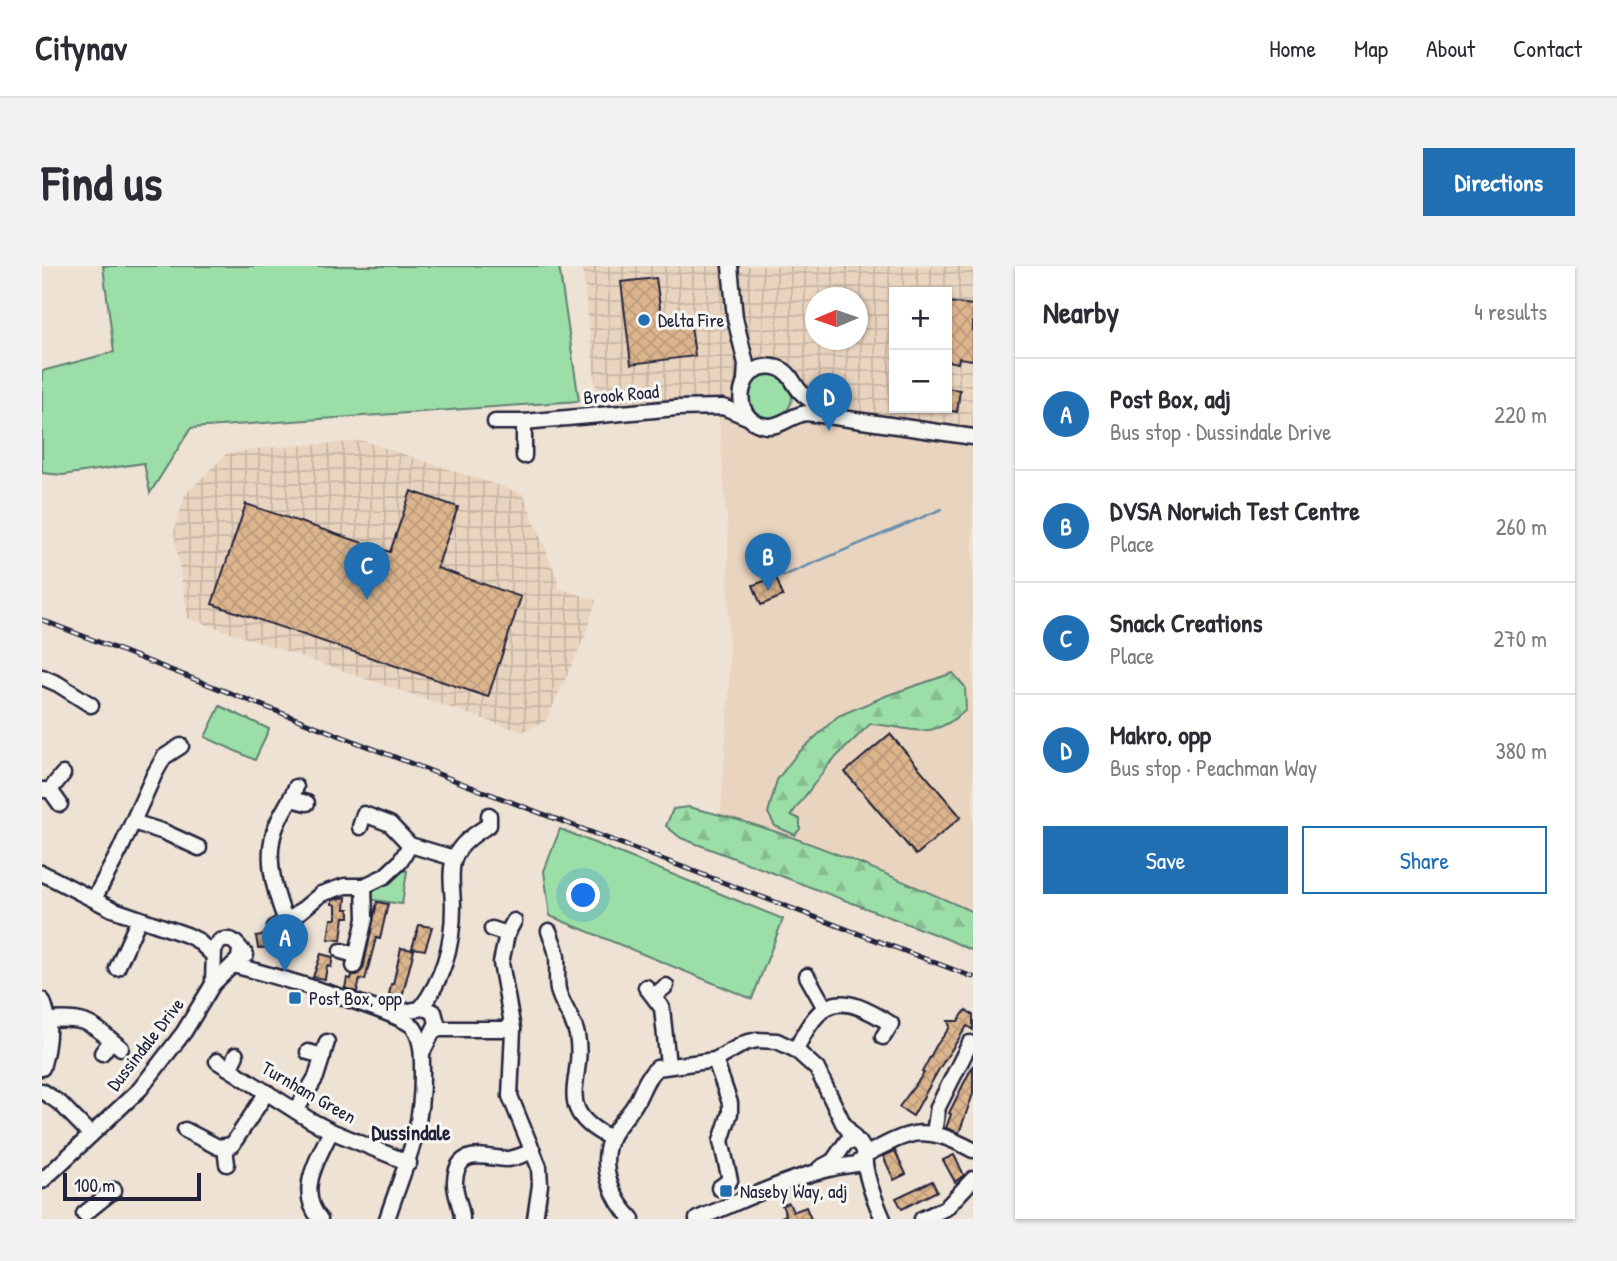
<!DOCTYPE html>
<html lang="en">
<head>
<meta charset="utf-8">
<style>
	:root { --surface:#fff; --page:#f2f2f3; --text:#2b2b33; --muted:#7c7c81; --line:#e1e1e2; --accent:#1f6fb2 }
	body { margin:0; font-family:"Patrick Hand",sans-serif; background:var(--page); color:var(--text) }
	.controls { position:absolute; right:21px; top:21px; display:grid; overflow:hidden; border-radius:0px; box-shadow:0 2px 5px #0004 }
	.controls button { width:63px; height:63px; display:grid; place-items:center; padding:0; border:0; border-bottom:2px solid var(--line); background:var(--surface); color:var(--text); font:35px sans-serif }
	.compass { position:absolute; left:763px; top:21px; width:63px; height:63px; border-radius:50%; background:var(--surface); box-shadow:0 2px 5px #0004; rotate:268deg }
	.scale { position:absolute; left:21px; bottom:18px; width:138px; box-sizing:border-box; padding-left:7px; border:4px solid #22223b; border-top:0; font-size:19px; line-height:24px; white-space:nowrap; color:#22223b; -webkit-text-stroke:5px #f6f6f2; paint-order:stroke }
	.you { position:absolute; left:542px; top:630px; width:24px; height:24px; margin:-18px; border:5px solid #fff; border-radius:50%; background:#1a73e8; box-shadow:0 0 0 10px #1a73e833 }
	.badge { display:grid; place-items:center; width:46px; height:46px; border-radius:50%; background:var(--accent); color:#fff; font-size:23px; font-weight:700 }
	.pin { position:absolute; translate:-50% -58px; filter:drop-shadow(0 2px 4px #0008) }
	.pin::after { content:''; position:absolute; top:37px; width:24px; height:21px; background:inherit; clip-path:polygon(0 0,100% 0,50% 100%) }
	.list { margin:0; padding:0; list-style:none }
	h2 { display:flex; justify-content:space-between; align-items:center; height:91px; margin:0; padding:0 28px; font-size:30px }
	h2 small { font-size:23px; font-weight:400; color:var(--muted) }
	.list li { display:grid; grid-template-columns:46px 1fr auto; gap:21px; align-items:center; box-sizing:border-box; height:112px; padding:0 28px; border-top:2px solid var(--line) }
	.list b { display:block; font-size:26px; white-space:nowrap }
	.list p { margin:0; font-size:23px; white-space:nowrap; color:var(--muted) }
	.list em { font-size:23px; font-style:normal; color:var(--muted) }
	.actions { display:flex; gap:14px; padding:21px 28px }
	.actions a { flex:1; padding:16px 0; border:2px solid var(--accent); border-radius:0px; text-align:center; font-size:24px; color:var(--accent) }
	.actions .main { background:var(--accent); color:#fff }
	.map { position:relative; flex:none; width:931px; height:953px; overflow:hidden; border-radius:0px }
	header { display:flex; align-items:center; gap:42px; box-sizing:border-box; height:98px; padding:0 35px; background:var(--surface); border-bottom:2px solid var(--line) }
	header strong { font-size:33px }
	nav { display:flex; gap:38px; margin-inline-start:auto; font-size:24px }
	.intro { display:flex; align-items:center; justify-content:space-between; box-sizing:border-box; height:168px; padding:0 42px }
	h1 { margin:0; font-size:49px }
	.button { padding:18px 32px; border-radius:0px; background:var(--accent); color:#fff; font-size:24px; font-weight:700 }
	main { display:flex; gap:42px; padding:0 42px }
	aside { flex:1; background:var(--surface); border-radius:0px; box-shadow:0 2px 5px #0004 }
	.map>svg:first-child { display:block }
	.built { fill:#e9d4bf }
	.industrial { fill:url(#industrial-grid); fill-rule:evenodd }
	.green { fill:#9cdea8; stroke:#5f8072; stroke-width:2 }
	.forest { fill:url(#forest-firs); stroke:#5f8072; stroke-width:2 }
	.lines { fill:none; stroke-linecap:round; stroke-linejoin:round }
	.stream { stroke:#698fad; stroke-width:2.5 }
	.building { fill:url(#building-cross-hatch); stroke:#22223b; stroke-width:2 }
	.minor-casing { stroke:#22223b; stroke-width:19 }
	.minor { stroke:#f6f6f2; stroke-width:14 }
	.rail-casing { stroke:#22223b; stroke-width:5 }
	.rail { stroke:#f6f6f2; stroke-width:2.5; stroke-dasharray:8; stroke-linecap:butt }
	.poi-dot { fill:#1f6fb2; stroke:#f6f6f2; stroke-width:2.5 }
	.labels { text-anchor:middle; dominant-baseline:central; stroke-width:6; stroke-linejoin:round; paint-order:stroke }
	.poi-label { font-size:19px; fill:#22223b; stroke:#f6f6f2; text-anchor:start }
	.street-label { font-size:19px; fill:#22223b; stroke:#f6f6f2 }
	.neighbourhood-label { font-size:21px; font-weight:bold; fill:#22223b; stroke:#f6f6f2 }
</style>
</head>
<body>
<header>
<strong>Citynav</strong>
<nav><a>Home</a><a>Map</a><a>About</a><a>Contact</a></nav>
</header>
<div class="intro"><h1>Find us</h1><a class="button">Directions</a></div>
<main>
<div class="map">
<svg width="931" height="953" viewBox="0 0 931 953">
	<defs>
		<pattern id="industrial-grid" width="8" height="8" patternUnits="userSpaceOnUse" patternTransform="scale(1.75)"><rect width="8" height="8" fill="#e9d4bf"/><path d="M0 4h8M4 0v8" fill="none" stroke="#c8b6a5"/></pattern>
		<pattern id="forest-firs" width="22" height="20" patternUnits="userSpaceOnUse" patternTransform="scale(1.75)"><rect width="22" height="20" fill="#9cdea8"/><path d="M5 1l3.5 6h-7zM16 11l3.5 6h-7z" fill="#86be92"/></pattern>
		<pattern id="building-cross-hatch" width="8" height="8" patternUnits="userSpaceOnUse" patternTransform="scale(1.75)"><rect width="8" height="8" fill="#dcb58d"/><path d="M0 0l8 8M0 8l8-8" fill="none" stroke="#bc9b7b"/></pattern>
	</defs>
	<rect width="100%" height="100%" fill="#eee2d4"/>
	<filter id="ink" filterUnits="userSpaceOnUse"><feTurbulence type="fractalNoise" baseFrequency=".0143" numOctaves="2"/><feDisplacementMap in="SourceGraphic" scale="14" xChannelSelector="R" yChannelSelector="G"/><feConvolveMatrix kernelMatrix="1 2 1 2 8 2 1 2 1" color-interpolation-filters="sRGB"/></filter>
	<g filter="url(#ink)">
		<!-- built -->
		<path class="built" d="M698,127L715,157L749,151L931,171V685L905,673L639,572L624,560L631,543L646,541L679,548L687,423L686,267L676,141H681Z"/>
		<!-- industrial -->
		<g class="industrial">
			<path d="M540,0H931V171L800,151L753,115L720,102L698,127L681,141L557,146ZM852,26H905V142H852ZM774,32H816V74H774Z"/>
			<path d="M322,175L481,228L516,314V322L554,334L543,370L504,455L480,466L146,352L132,266L143,229L184,188L221,182Z"/>
		</g>
		<!-- green -->
		<g class="green">
			<path d="M61,0H517L537,135L149,162L108,227L102,197L21,209L0,207V105L72,86Z"/>
			<circle cx="728" cy="130" r="22"/>
			<path d="M178,440L227,463L213,494L163,471Z"/>
			<path d="M518,563L741,653L710,733L508,650L502,605Z"/>
			<path d="M359,603L365,605L360,638L325,633L327,623Z"/>
		</g>
		<!-- forest -->
		<g class="forest">
			<path d="M911,407L923,421L924,444C886,478 870,460 828,458L787,498L749,549L758,553V563L753,569L733,560L726,547L735,514L754,489L796,450L846,429Z"/>
			<path d="M646,541C744,563 839,605 931,646V685L905,673L639,572L624,560L631,543Z"/>
		</g>
		<g class="lines">
			<!-- stream -->
			<path class="stream" d="M741,310L900,243"/>
		</g>
		<!-- building -->
		<g class="building">
			<path d="M614,12L620,56L648,53L653,90L589,98L579,16Z"/>
			<path d="M905,36L931,39V94L917,92L916,97L905,95Z"/>
			<path d="M905,122L918,124L915,146L905,144Z"/>
			<path d="M369,225L416,241L395,302L479,331L446,431L170,338L204,238L348,286Z"/>
			<path d="M734,311L741,330L719,339L711,319Z"/>
			<path d="M848,468L919,551L874,589L803,506Z"/>
			<path d="M304,631L303,643H307V651H302L299,674L286,673L289,653H294V639L290,638V634Z"/>
			<path d="M335,636L346,638L338,673L334,672L323,714L318,713L315,726L311,725L303,722L305,712L309,713L310,709H315L321,703Z"/>
			<path d="M377,659L390,661L383,684L370,682Z"/>
			<path d="M251,664L253,677L240,679V681L216,682L214,670L225,668V671H234Z"/>
			<path d="M359,682L372,684L360,731L347,729L349,718H351Z"/>
			<path d="M279,688L291,691L289,701L285,700L283,713L271,711Z"/>
			<path d="M924,744L931,749V764L925,760L897,803L871,850L857,841L882,807L880,806L894,780L908,761L906,755H916Z"/>
			<path d="M931,799V828L917,867L904,862L909,848L907,847Z"/>
			<path d="M853,885L864,908L852,914L841,890Z"/>
			<path d="M912,889L922,909L913,916L901,894Z"/>
			<path d="M890,915L895,925L860,943L854,932Z"/>
			<path d="M747,937L751,946L764,941L769,953H735L744,949L740,939Z"/>
		</g>
		<g class="lines">
			<!-- minor casing -->
			<g class="minor-casing">
				<g id="minor">
					<path d="M688,0L693,52L704,98L703,114"/>
					<path d="M800,151C786,145 773,139 762,129C751,121 751,107 736,102C697,90 683,155 725,160C740,161 750,148 765,147L931,171"/>
					<path d="M453,156H482L634,142L681,141L705,151"/>
					<path d="M482,156V190"/>
					<path d="M0,411L16,418L49,439"/>
					<path d="M0,524H8L18,538"/>
					<path d="M8,524L21,508"/>
					<path d="M249,533L265,537"/>
					<path d="M91,556L122,566L157,582"/>
					<path d="M318,561L322,548L348,558L368,579L412,592"/>
					<path d="M0,607L70,643L145,669L155,674L171,689"/>
					<path d="M52,633L78,584L112,509L122,491L139,480"/>
					<path d="M244,655C232,625 221,587 236,556C241,544 249,534 254,521"/>
					<path d="M472,655L465,668L459,697L471,763L468,830L497,901L498,919L493,953"/>
					<path d="M233,661L254,649L279,628L303,620H322L343,610L358,596L368,579"/>
					<path d="M450,663L465,668"/>
					<path d="M507,665C510,674 514,682 515,691C516,702 514,713 516,724C520,740 532,753 535,769C544,815 508,843 569,872"/>
					<path d="M299,685L313,689"/>
					<path d="M191,699C218,706 361,746 372,762C381,775 380,794 380,809C380,869 363,898 345,953"/>
					<path d="M312,700L323,653L322,620"/>
					<path d="M75,702L97,653"/>
					<path d="M765,710L783,742"/>
					<path d="M171,718L172,683L178,675C193,670 195,680 204,689"/>
					<path d="M604,721L620,742L626,799"/>
					<path d="M612,730L624,720"/>
					<path d="M0,734C10,754 6,781 0,802"/>
					<path d="M379,742C401,713 411,677 411,641C411,626 407,607 412,593C417,578 434,567 447,559V549"/>
					<path d="M351,748L382,742L392,746L395,757L380,787"/>
					<path d="M6,754C47,751 49,758 79,782"/>
					<path d="M393,763H471"/>
					<path d="M754,784C779,728 800,727 849,758L841,771"/>
					<path d="M266,786L281,790"/>
					<path d="M60,787L69,775"/>
					<path d="M673,794L688,837V847L679,875L688,914L677,922"/>
					<path d="M175,795L268,854L289,865L367,897"/>
					<path d="M188,802L194,789"/>
					<path d="M0,825L19,838L49,869"/>
					<path d="M254,845L274,811L285,776"/>
					<path d="M143,864L176,881L190,879L225,826"/>
					<path d="M892,867L896,841L928,777"/>
					<path d="M183,882L185,898"/>
					<path d="M823,889C871,864 881,858 931,884"/>
					<path d="M778,902L791,895L805,875L817,876L822,884C822,908 831,930 841,953"/>
					<path d="M0,915L98,823L142,766L171,718L197,693L198,684"/>
					<path d="M42,948L72,924"/>
					<path d="M278,953C254,925 276,893 289,865"/>
					<path d="M420,953C420,940 412,928 413,915C415,880 443,892 464,893C473,893 482,888 491,885"/>
					<path d="M590,953C571,934 557,901 568,874C573,861 586,850 593,838C601,825 603,812 615,802L673,794L703,777L715,774L735,775L754,784L775,803L801,857L814,874"/>
					<path d="M655,953C707,932 760,904 815,898L822,892"/>
					<path d="M880,953L904,942L931,913"/>
				</g>
			</g>
			<!-- minor -->
			<use href="#minor" class="minor"/>
			<!-- rail casing -->
			<g class="rail-casing">
				<path id="rail" d="M0,354L435,523L931,711"/>
			</g>
			<!-- rail -->
			<use href="#rail" class="rail"/>
		</g>
	</g>
	<!-- markers -->
	<g class="poi-dot">
		<circle cx="602" cy="54" r="7"/>
		<rect x="246" y="725" width="14" height="14" rx="3.5"/>
		<rect x="677" y="918" width="14" height="14" rx="3.5"/>
	</g>
	<g class="labels">
		<!-- poi labels -->
		<g class="poi-label">
			<text x="616" y="54">Delta Fire</text>
			<text x="267" y="732">Post Box, opp</text>
			<text x="698" y="925">Naseby Way, adj</text>
		</g>
		<!-- street labels -->
		<g class="street-label">
			<text transform="translate(579 128) rotate(-5)">Brook Road</text>
			<text transform="translate(103 778) rotate(-52)">Dussindale Drive</text>
			<text transform="translate(267 826) rotate(30)">Turnham Green</text>
		</g>
		<!-- neighbourhood labels -->
		<g class="neighbourhood-label">
			<text x="369" y="866">Dussindale</text>
		</g>
	</g>
</svg>
<div class="controls">
<button>+</button>
<button>−</button>
</div>
<svg class="compass" viewBox="-18 -18 36 36"><path d="M0-13l5 13h-10z" fill="#e53935"/><path d="M0 13l5-13h-10z" fill="#7c7c81"/></svg>
<div class="scale">100 m</div>
<div class="you"></div>
<div class="pin badge" style="left:243px;top:706px">A</div>
<div class="pin badge" style="left:726px;top:325px">B</div>
<div class="pin badge" style="left:325px;top:334px">C</div>
<div class="pin badge" style="left:787px;top:165px">D</div>
</div>
<aside>
<h2>Nearby<small>4 results</small></h2>
<ul class="list">
<li><span class="badge">A</span><div><b>Post Box, adj</b><p>Bus stop · Dussindale Drive</p></div><em>220 m</em></li>
<li><span class="badge">B</span><div><b>DVSA Norwich Test Centre</b><p>Place</p></div><em>260 m</em></li>
<li><span class="badge">C</span><div><b>Snack Creations</b><p>Place</p></div><em>270 m</em></li>
<li><span class="badge">D</span><div><b>Makro, opp</b><p>Bus stop · Peachman Way</p></div><em>380 m</em></li>
</ul>
<div class="actions"><a class="main">Save</a><a>Share</a></div>
</aside>
</main>
</body>
</html>
